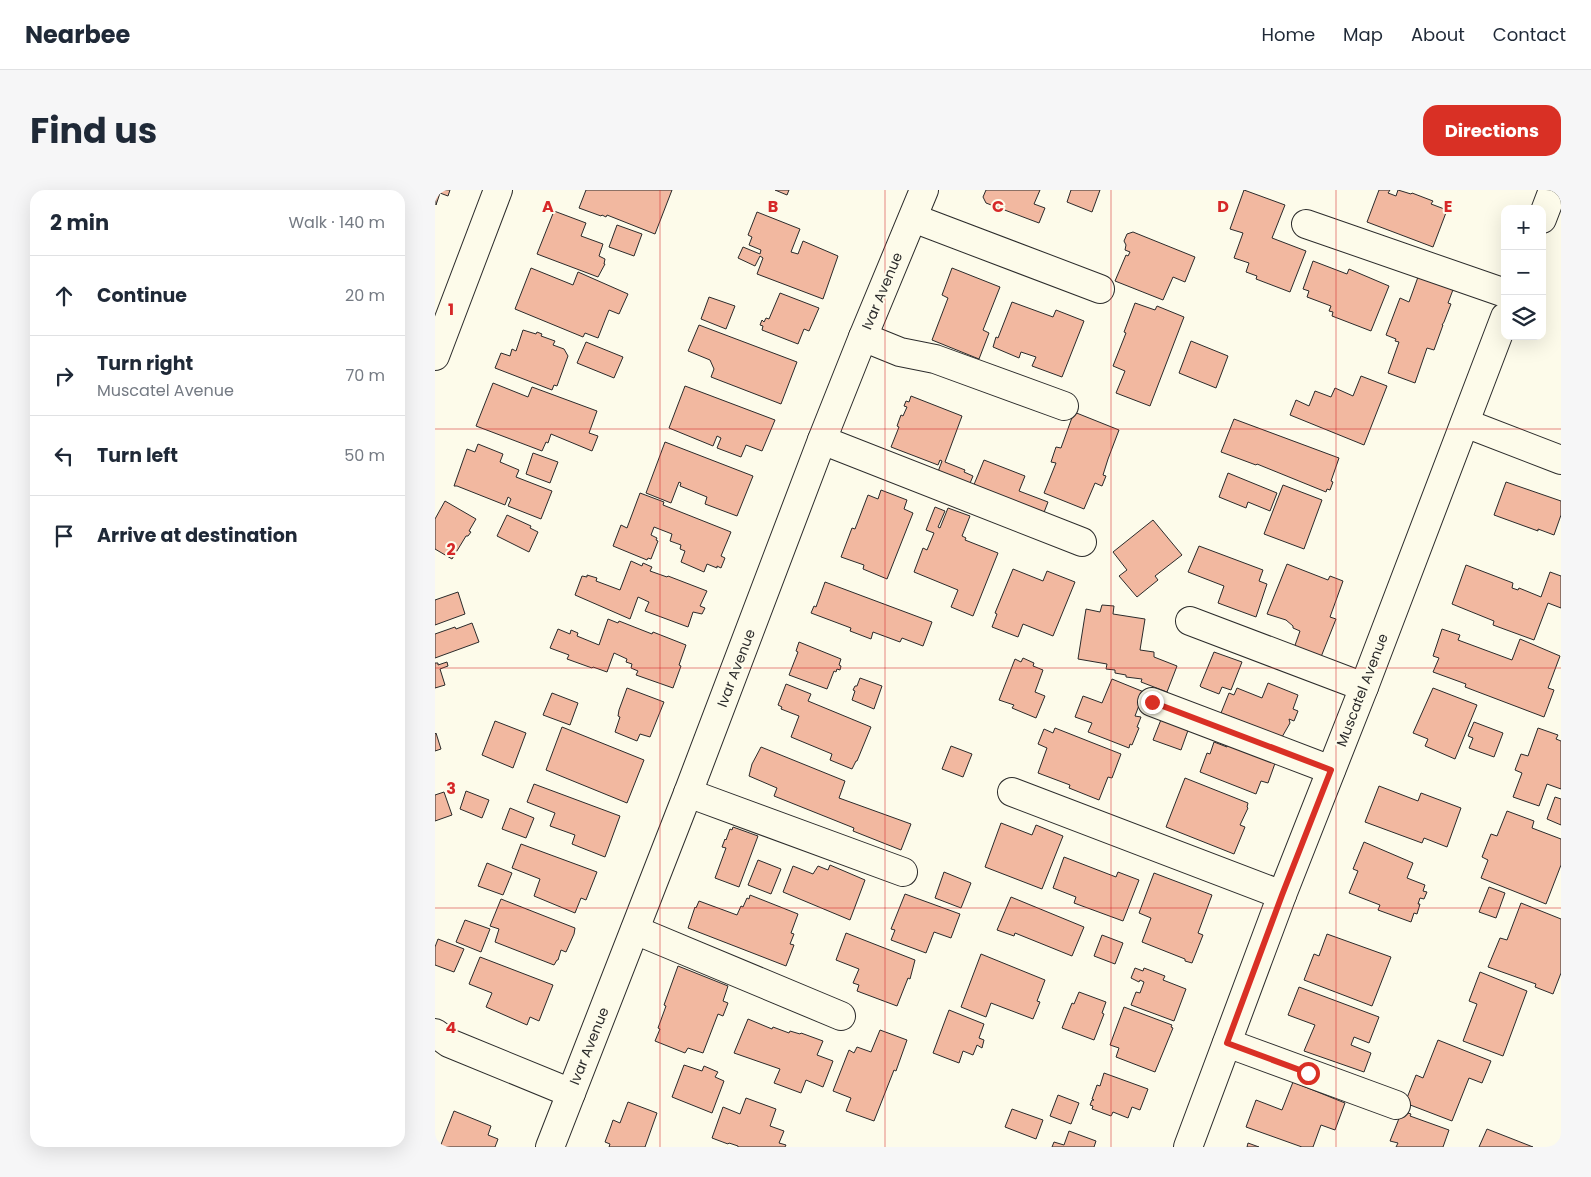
<!DOCTYPE html>
<html lang="en">
<head>
<meta charset="utf-8">
<style>
	:root { --surface:#fff; --page:#f6f6f7; --text:#1f2937; --muted:#747a83; --line:#e0e1e3; --accent:#d93025 }
	body { margin:0; font-family:Poppins,sans-serif; background:var(--page); color:var(--text) }
	.controls { position:absolute; right:15px; top:15px; display:grid; overflow:hidden; border-radius:10px; box-shadow:0 5px 20px #0002 }
	.controls button { width:45px; height:45px; display:grid; place-items:center; padding:0; border:0; border-bottom:1px solid var(--line); background:var(--surface); color:var(--text); font:25px sans-serif }
	.stop { position:absolute; width:15px; height:15px; margin:-11px; border:4px solid #d93025; border-radius:50%; background:#fff }
	.stop.end { background:#d93025; border-color:#fff; box-shadow:0 1px 5px #0008 }
	.list { margin:0; padding:0; list-style:none }
	h2 { display:flex; justify-content:space-between; align-items:center; height:65px; margin:0; padding:0 20px; font-size:21px }
	h2 small { font-size:16px; font-weight:400; color:var(--muted) }
	.list li { display:grid; grid-template-columns:32px 1fr auto; gap:15px; align-items:center; box-sizing:border-box; height:80px; padding:0 20px; border-top:1px solid var(--line) }
	.list b { display:block; font-size:19px; white-space:nowrap }
	.list p { margin:0; font-size:16px; white-space:nowrap; color:var(--muted) }
	.list em { font-size:16px; font-style:normal; color:var(--muted) }
	.icon { flex:none; width:28px; height:28px; fill:none; stroke:currentColor; stroke-width:2; stroke-linecap:round; stroke-linejoin:round }
	.map { position:relative; flex:none; width:1126px; height:957px; overflow:hidden; border-radius:15px }
	header { display:flex; align-items:center; gap:30px; box-sizing:border-box; height:70px; padding:0 25px; background:var(--surface); border-bottom:1px solid var(--line) }
	header strong { font-size:24px }
	nav { display:flex; gap:28px; margin-inline-start:auto; font-size:18px }
	.intro { display:flex; align-items:center; justify-content:space-between; box-sizing:border-box; height:120px; padding:0 30px }
	h1 { margin:0; font-size:35px }
	.button { padding:12px 22px; border-radius:15px; background:var(--accent); color:#fff; font-size:18px; font-weight:700 }
	main { display:flex; gap:30px; padding:0 30px }
	aside { flex:1; background:var(--surface); border-radius:15px; box-shadow:0 5px 20px #0002 }
	.map>svg:first-child { display:block }
	.building { fill:#f2b8a0; stroke:#2b2b2b }
	.lines { fill:none; stroke-linecap:round; stroke-linejoin:round }
	.minor-casing { stroke:#2b2b2b; stroke-width:30 }
	.minor { stroke:#fdfbea; stroke-width:28 }
	.route { stroke:#d93025; stroke-width:6 }
	.grid { fill:none; stroke:#d62828; stroke-width:1; stroke-opacity:0.55 }
	.labels { text-anchor:middle; dominant-baseline:central; stroke-width:4; stroke-linejoin:round; paint-order:stroke }
	.street-label { font-size:14px; fill:#2b2b2b; stroke:#fdfbea }
	.grid-label { font-size:16px; text-anchor:middle; font-weight:bold; fill:#d62828; stroke:#fdfbea; stroke-width:4; stroke-linejoin:round; paint-order:stroke }
</style>
</head>
<body>
<header>
<strong>Nearbee</strong>
<nav><a>Home</a><a>Map</a><a>About</a><a>Contact</a></nav>
</header>
<div class="intro"><h1>Find us</h1><a class="button">Directions</a></div>
<main>
<aside>
<h2>2 min<small>Walk · 140 m</small></h2>
<ul class="list">
<li><svg class="icon" aria-label="ahead" viewBox="0 0 24 24"><path d="M12 20V5M6 11l6-6 6 6"/></svg><div><b>Continue</b></div><em>20 m</em></li>
<li><svg class="icon" aria-label="right" viewBox="0 0 24 24"><path d="M7 20v-9h11M14 6l5 5-5 5"/></svg><div><b>Turn right</b><p>Muscatel Avenue</p></div><em>70 m</em></li>
<li><svg class="icon" aria-label="left" viewBox="0 0 24 24"><path d="M17 20v-9H6M10 6l-5 5 5 5"/></svg><div><b>Turn left</b></div><em>50 m</em></li>
<li><svg class="icon" aria-label="arrive" viewBox="0 0 24 24"><path d="M6 21V4h12l-3 4 3 4H6"/></svg><div><b>Arrive at destination</b></div></li>
</ul>
</aside>
<div class="map">
<svg width="1126" height="957" viewBox="0 0 1126 957">
	<rect width="100%" height="100%" fill="#fdfbea"/>
	<!-- building -->
	<g class="building">
		<path d="M0,0H15L13,6L5,3L1,15Z"/>
		<path d="M151,0H237L220,44L172,25L171,27L167,25L166,26L144,18Z"/>
		<path d="M340,0H354L352,5Z"/>
		<path d="M551,0H605L599,14L610,18L604,33L551,13L548,7Z"/>
		<path d="M636,0H665L657,22L632,12Z"/>
		<path d="M809,0L850,15L837,48L871,61L855,102L821,89L822,86L811,82L814,73L799,68L808,43L795,39Z"/>
		<path d="M944,0H955L953,3L961,6L963,0L976,4L977,3L998,11L996,14L1012,20L998,57L932,32Z"/>
		<path d="M119,21L151,33L146,46L168,54L164,66L170,69L169,74H170L163,87L102,64Z"/>
		<path d="M322,22L365,39L356,62L363,64L368,51L403,66L388,109L322,84L328,68L325,66L320,76L303,68L308,57L325,64L326,60L314,55L317,47L313,45Z"/>
		<path d="M182,35L207,44L199,66L174,57Z"/>
		<path d="M698,42L760,67L750,92L738,87L728,110L680,91L691,65L693,66L695,62L690,60L691,55L689,51L692,44Z"/>
		<path d="M878,71L912,84L914,79L954,96L936,141L897,126L898,122L894,121L896,116L872,107L874,101L868,99Z"/>
		<path d="M96,78L138,95L143,82L193,104L184,124L174,120L163,148L150,143L148,147L80,119Z"/>
		<path d="M517,78L565,97L548,140L554,143L544,169L497,150L513,108L507,105Z"/>
		<path d="M983,87L1019,97L1013,113L1016,114L1009,132L1007,135H1008L999,160L992,158L980,193L953,183L964,152L960,151L961,149L951,145L965,108L974,112Z"/>
		<path d="M345,103L384,118L374,141L369,139L363,154L327,140L328,136L325,135L327,130L329,132L331,128L334,129Z"/>
		<path d="M274,107L300,116L291,139L266,129Z"/>
		<path d="M577,112L618,127L621,120L649,131L627,187L597,176L601,167L586,162L584,168L558,157L561,147L563,148Z"/>
		<path d="M700,113L720,120L722,116L749,127L715,216L681,203L690,181L678,176L691,143L689,142Z"/>
		<path d="M264,135L362,172L346,214L276,187L279,179L275,170L253,161Z"/>
		<path d="M88,140L101,144L102,142L107,144L106,146L120,151L118,155L129,159L133,166L122,196L119,195L117,200L60,178L66,163L75,166L77,159L81,161Z"/>
		<path d="M756,151L793,166L781,198L744,183Z"/>
		<path d="M151,152L188,167L179,188L142,173Z"/>
		<path d="M926,186L952,196L929,255L855,225L861,210L874,216L880,201L896,207L900,198L918,206Z"/>
		<path d="M58,193L93,207L97,197L162,221L154,243L163,246L157,261L116,244L113,253L111,252L107,261L41,236Z"/>
		<path d="M250,196L340,230L327,261L311,255L306,267L282,258L286,248L282,246L278,256L234,238Z"/>
		<path d="M476,206L527,226L510,272L530,280L529,282L538,286L533,298L501,287L507,271L505,270L503,275L456,257L464,237L462,236L466,225L468,226L472,217L469,216L471,211L474,212Z"/>
		<path d="M639,222L684,240L673,269L668,285L671,286L667,296L660,293L649,319L609,303L621,273L616,272L621,257L626,258Z"/>
		<path d="M799,229L904,268L896,291L898,292L895,300L892,299L891,302L822,274L821,275L786,262Z"/>
		<path d="M230,252L318,286L302,326L270,314L272,307L245,296L246,293L244,292L236,313L211,303Z"/>
		<path d="M43,254L68,264L65,272L84,280L81,287L117,301L106,329L73,316L76,309L73,307L70,315L22,296H19L32,259L40,262Z"/>
		<path d="M98,263L123,272L115,293L91,284Z"/>
		<path d="M549,270L590,286L584,301L613,312L608,325L538,297Z"/>
		<path d="M793,283L842,303L835,321L813,312L811,318L784,307Z"/>
		<path d="M1071,292L1126,311V325L1119,345L1103,339V341L1059,325Z"/>
		<path d="M848,295L887,310L869,359L829,344Z"/>
		<path d="M446,300L472,310L469,319L478,323L452,389L428,379L429,375L406,367L417,338L420,339L433,305L443,309Z"/>
		<path d="M205,303L229,312L228,315L296,342L286,366L290,368L286,378L282,376V378L272,374L269,382L246,372L250,361L245,359L246,355L235,351L237,344L219,337L216,345L222,348L221,350L223,351L216,369L213,368L212,370L178,356L186,335L192,338Z"/>
		<path d="M10,311L41,329L34,341L36,342L33,346H31L17,369L0,359V329Z"/>
		<path d="M500,317L510,321L503,337L505,338L513,318L535,326L527,346L531,348L530,350L563,363L538,426L516,417L523,400L479,382L488,358L492,360L499,343L491,340Z"/>
		<path d="M72,325L96,336L95,338L103,342L94,362L62,346Z"/>
		<path d="M718,330L747,365L720,386L723,390L702,407L684,386L692,380L678,362Z"/>
		<path d="M764,356L828,380L824,391L832,394L821,427L783,413L789,396L753,382Z"/>
		<path d="M196,371L207,376L208,373L217,377L215,381L232,387L233,386L272,401L265,416L270,418L267,424L258,422L253,437L210,421L214,412L203,407L195,429L140,405L147,386L152,387V385L162,388L161,391L185,400Z"/>
		<path d="M852,374L893,390L895,386L908,391L895,427L901,429L884,472L858,461L865,441L858,438V436L851,430L832,424Z"/>
		<path d="M1031,375L1078,393L1077,398L1083,400L1084,398L1106,407L1115,382L1126,386V418L1113,413L1099,450L1058,435L1059,431L1017,414Z"/>
		<path d="M578,379L608,391L612,381L640,392L618,446L588,434L583,447L557,437L562,424L560,423Z"/>
		<path d="M390,392L497,432L488,456L467,448L465,452L438,442L436,449L415,441L416,438L376,423L379,416L381,417Z"/>
		<path d="M23,402L30,424L0,435V410Z"/>
		<path d="M667,415L679,416L678,424L710,429L705,460L719,462V467L742,476L732,502L706,492L707,489L691,487V485L680,483V480L671,479L672,474L643,469L651,419L665,422Z"/>
		<path d="M173,429L183,433L184,431L217,444L218,442L251,455L244,475L246,476L238,498L201,485L203,481L196,478L197,474L191,472L192,469L179,463L172,482L158,477L157,478L132,469L134,465L115,458L123,439L135,444L136,440L143,443L142,446L164,455Z"/>
		<path d="M37,433L44,452L0,468V444L20,437L21,439Z"/>
		<path d="M1007,439L1025,445L1023,450L1077,470L1085,449L1125,466L1113,498L1119,500L1109,527L1030,497L1031,494L998,482L1004,468L998,466Z"/>
		<path d="M364,452L406,469L404,475L406,476L405,480L402,479L401,482L399,481L392,499L354,485L363,462L361,461Z"/>
		<path d="M779,462L807,472L796,500L787,497L784,504L766,497L765,496Z"/>
		<path d="M588,468L599,473L598,476L608,480L600,502L610,506L601,528L577,518L579,515L564,510L580,469L586,472Z"/>
		<path d="M12,472L13,476L5,479L10,495L0,498V473H3V475Z"/>
		<path d="M425,488L447,496L439,519L417,510L420,501L418,500L420,496H422Z"/>
		<path d="M677,489L709,502L700,526L706,527L702,537L704,538L697,555L695,554L694,558L653,542L657,533L640,527L648,506L667,513Z"/>
		<path d="M833,493L863,505L858,519L863,521L859,531L854,529L855,533L847,547L786,523L794,503L799,505L802,498L827,508Z"/>
		<path d="M351,494L376,504L373,511L436,537L422,571H421L417,579L395,570L397,564L356,547L364,526L346,519L347,517L343,515Z"/>
		<path d="M192,498L229,512L215,547L205,544L202,551L180,542L185,527L183,526L184,520Z"/>
		<path d="M998,498L1042,515L1020,569L990,556L993,549L978,543Z"/>
		<path d="M117,503L143,513L135,535L108,525Z"/>
		<path d="M729,522L756,532L746,560L718,550Z"/>
		<path d="M60,531L91,543L78,578L47,565Z"/>
		<path d="M1039,532L1068,543L1059,567L1034,558L1038,548L1033,546Z"/>
		<path d="M127,537L209,570L192,613L111,580Z"/>
		<path d="M620,538L686,564L677,588L673,587L664,610L634,598L635,595L603,583L612,558L603,554L609,539L618,543Z"/>
		<path d="M1103,538L1123,545L1121,549L1126,551V599L1112,594L1104,616L1078,607L1087,583L1080,580L1086,564L1093,566Z"/>
		<path d="M1,543L6,559L0,561V544Z"/>
		<path d="M796,547L843,565L833,593L826,591L821,604L765,582L772,563L775,564L779,552L792,557Z"/>
		<path d="M516,556L537,564L528,587L507,579Z"/>
		<path d="M326,557L410,591L404,608L476,634L466,660L418,641L419,638L339,606L342,598L314,586L317,574Z"/>
		<path d="M750,588L813,613L812,617L813,618L805,635L810,637L799,664L731,637Z"/>
		<path d="M99,594L185,626L170,667L137,654L140,645L115,636L120,623L92,612Z"/>
		<path d="M944,596L983,611L986,603L1026,618L1012,657L989,648L987,653L930,632Z"/>
		<path d="M31,601L54,610L47,628L25,619Z"/>
		<path d="M9,602L17,625L0,631V605Z"/>
		<path d="M1120,607L1126,609V635L1112,629Z"/>
		<path d="M75,618L99,628L91,648L67,639Z"/>
		<path d="M1072,621L1099,631L1097,638L1126,649V675L1111,714L1046,688L1053,670L1047,667L1056,644L1062,646Z"/>
		<path d="M566,633L597,645L601,635L628,646L607,699L550,677Z"/>
		<path d="M298,637L323,646L304,697L280,688L291,658L287,657L290,649L291,650L295,639L297,640Z"/>
		<path d="M929,652L978,673L972,688L990,695L988,701L992,702L989,709L985,708L983,714H985L982,724L979,723L976,732L943,720L945,715L914,703L923,681L918,679Z"/>
		<path d="M86,654L162,682L151,710L146,708L140,723L99,706L105,689L77,678Z"/>
		<path d="M629,667L681,687L683,682L704,690L688,731L639,713L641,707L618,698Z"/>
		<path d="M323,670L346,679L336,704L313,695Z"/>
		<path d="M52,673L77,683L68,705L43,696Z"/>
		<path d="M395,675L430,690L415,730L348,702L358,676L378,684L383,676L393,680Z"/>
		<path d="M509,682L536,693L526,718L500,708Z"/>
		<path d="M719,683L777,705L763,743L768,745L757,773L750,771V769L707,752L716,728L704,723Z"/>
		<path d="M1054,697L1070,703L1061,728L1044,722Z"/>
		<path d="M470,704L525,724L516,748L499,742L491,763L456,750L460,740L456,739Z"/>
		<path d="M315,705L363,724L356,743L359,744L355,754L359,755L351,776L253,738L260,717L261,718L264,711L302,725L306,716L308,717L312,708L314,709Z"/>
		<path d="M576,707L649,737L637,766L580,743L579,746L562,740Z"/>
		<path d="M66,709L140,738L139,744L131,762L126,760L123,770H122L119,775L60,752L64,739L55,736Z"/>
		<path d="M1086,713L1126,729V783L1118,804L1100,797L1101,794L1053,777L1065,748L1072,750Z"/>
		<path d="M30,730L55,739L46,762L21,752Z"/>
		<path d="M411,743L480,770L475,789L473,788L462,816L422,801L424,795L418,793L424,779L401,770Z"/>
		<path d="M892,744L956,767L937,816L869,790L879,764L884,766Z"/>
		<path d="M667,745L688,753L680,774L659,766Z"/>
		<path d="M3,749L29,759L19,782L0,775V757Z"/>
		<path d="M546,764L610,790L602,811L605,812L598,829L556,813L551,827L526,817Z"/>
		<path d="M45,767L118,795L104,831L95,827L92,835L51,817L57,803L34,794Z"/>
		<path d="M243,776L293,796L288,811L293,813L288,826L283,824L268,863L253,858L250,863L220,851L225,839L223,838L231,816L229,815Z"/>
		<path d="M700,778L708,781L709,778L730,786L728,790L751,799L739,831L696,815L701,802L705,803L709,792L705,790L704,792L696,788Z"/>
		<path d="M1045,782L1092,801L1068,866L1028,851L1042,814L1034,811Z"/>
		<path d="M864,797L944,827L934,853L919,847L916,855L936,863L929,882L869,861L880,835L853,825Z"/>
		<path d="M644,802L671,812L667,823L669,824L659,850L627,838L637,813L639,814Z"/>
		<path d="M689,817L737,835L736,837L738,838L720,882L681,867L684,858L675,855Z"/>
		<path d="M514,820L549,834L544,848L549,850L547,858L542,855L538,865L528,861L524,873L498,863Z"/>
		<path d="M313,829L337,839L338,837L354,843L355,841L365,844L366,843L388,851L382,865L398,871L388,897L371,890L366,903L339,893L345,879L299,863Z"/>
		<path d="M445,840L472,850L461,881L459,880L439,931L411,921L416,908L398,901L414,860L419,863L422,857L436,862Z"/>
		<path d="M1003,850L1056,871L1047,893L1034,888L1017,931L970,913L981,885L988,888Z"/>
		<path d="M249,875L267,881L269,876L283,882L280,887L289,891L277,923L237,907Z"/>
		<path d="M669,883L713,899L705,920L697,917L693,928L678,922L676,926L657,919L658,916L655,915L657,910H659L657,909L662,895L665,896Z"/>
		<path d="M858,892L910,913L900,940L886,935L878,957H867L811,937L821,910L847,920Z"/>
		<path d="M623,905L644,913L636,934L615,926Z"/>
		<path d="M311,908L341,919L335,936L349,941L344,953L351,955L350,957H303V956L294,953L293,954L277,948L288,917L305,924Z"/>
		<path d="M193,912L222,923L210,957H174L175,954L170,952L176,936L178,930L185,933Z"/>
		<path d="M577,919L608,930L601,949L570,937Z"/>
		<path d="M19,921L56,936L53,945L63,949L60,957H5Z"/>
		<path d="M967,921L976,924L975,926L1014,940L1008,957H961L963,953L955,951Z"/>
		<path d="M1052,939L1098,957H1044Z"/>
		<path d="M634,941L661,951L659,957H617L619,952L629,955Z"/>
		<path d="M813,953L824,957H812Z"/>
	</g>
	<g class="lines">
		<!-- minor casing -->
		<g class="minor-casing">
			<g id="minor">
				<path d="M478,28L665,99"/>
				<path d="M1107,29L1118,0"/>
				<path d="M871,34L1070,103"/>
				<path d="M428,147L465,162L500,169L629,216"/>
				<path d="M0,166L63,0"/>
				<path d="M1030,233L1126,270"/>
				<path d="M387,250L647,352"/>
				<path d="M755,431L929,497"/>
				<path d="M717,512L896,580"/>
				<path d="M577,602L847,705"/>
				<path d="M253,603L468,682"/>
				<path d="M200,740L406,826"/>
				<path d="M0,843L14,853L136,903"/>
				<path d="M792,853L961,915"/>
				<path d="M115,957L253,603L387,250L428,147L489,0"/>
				<path d="M753,957L847,705L929,497L1070,127"/>
			</g>
		</g>
		<!-- minor -->
		<use href="#minor" class="minor"/>
	</g>
	<g class="lines">
		<!-- route -->
		<path class="route" d="M717,512L896,580L847,705L792,853L873,883"/>
	</g>
	<!-- grid -->
	<path class="grid" d="M225,0V957M450,0V957M676,0V957M901,0V957M0,239H1126M0,478H1126M0,718H1126"/>
	<g class="labels">
		<!-- street labels -->
		<g class="street-label">
			<text transform="translate(447 101) rotate(-67)">Ivar Avenue</text>
			<text transform="translate(301 478) rotate(-69)">Ivar Avenue</text>
			<text transform="translate(927 500) rotate(-69)">Muscatel Avenue</text>
			<text transform="translate(154 856) rotate(-68)">Ivar Avenue</text>
		</g>
	</g>
	<g class="grid-label">
		<text x="113" y="22">A</text>
		<text x="338" y="22">B</text>
		<text x="563" y="22">C</text>
		<text x="788" y="22">D</text>
		<text x="1013" y="22">E</text>
		<text x="16" y="125">1</text>
		<text x="16" y="365">2</text>
		<text x="16" y="604">3</text>
		<text x="16" y="843">4</text>
	</g>
</svg>
<div class="controls">
<button>+</button>
<button>−</button>
<button><svg class="icon" aria-label="layers" viewBox="0 0 24 24"><path d="M12 4l9 5-9 5-9-5zM3 14l9 5 9-5"/></svg></button>
</div>
<div class="stop" style="left:873px;top:883px"></div>
<div class="stop end" style="left:717px;top:512px"></div>
</div>
</main>
</body>
</html>
